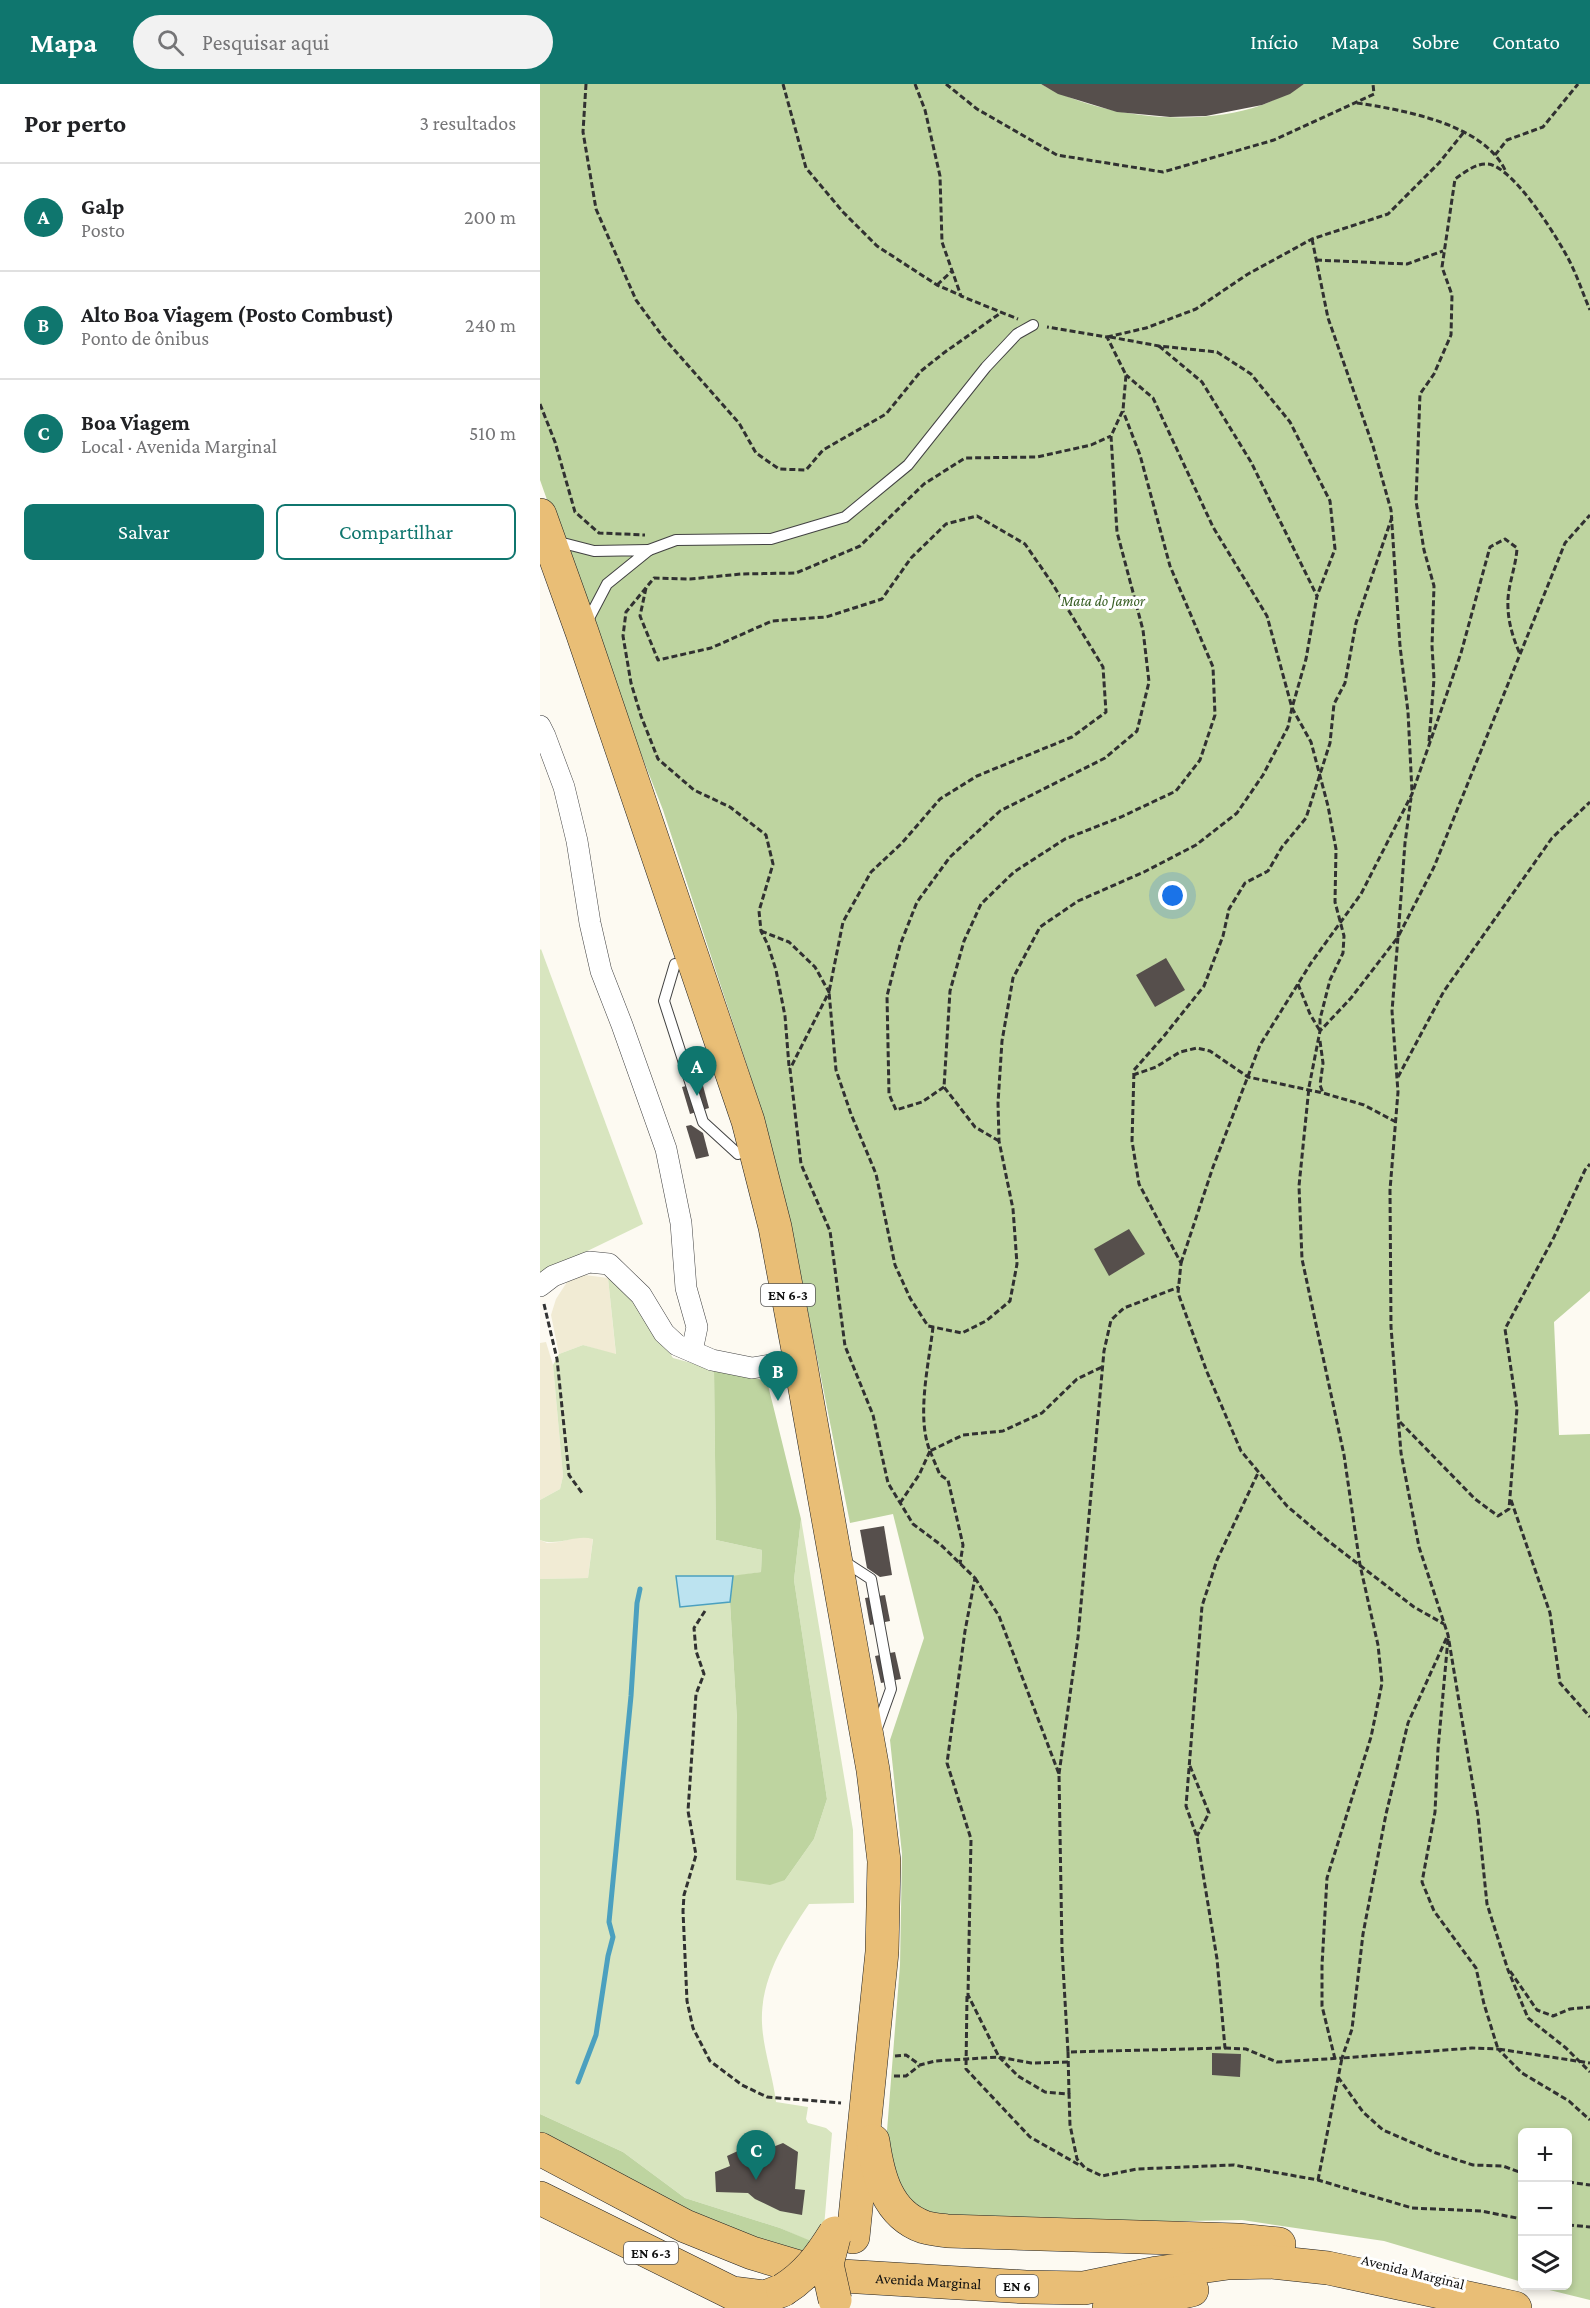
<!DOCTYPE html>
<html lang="pt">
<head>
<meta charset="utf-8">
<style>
	:root { --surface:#fff; --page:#f2f2f2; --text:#202124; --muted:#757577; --line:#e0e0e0; --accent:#0f766e }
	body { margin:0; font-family:"Crimson Pro",serif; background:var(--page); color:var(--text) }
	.controls { position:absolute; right:18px; bottom:18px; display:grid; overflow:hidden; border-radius:9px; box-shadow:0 3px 9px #0003 }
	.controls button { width:54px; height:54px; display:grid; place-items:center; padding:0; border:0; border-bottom:2px solid var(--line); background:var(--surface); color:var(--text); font:30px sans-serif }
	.you { position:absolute; left:633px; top:812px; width:21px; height:21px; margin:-15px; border:4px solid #fff; border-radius:50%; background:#1a73e8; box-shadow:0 0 0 9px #1a73e833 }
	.badge { display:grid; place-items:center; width:39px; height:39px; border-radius:50%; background:var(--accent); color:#fff; font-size:20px; font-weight:700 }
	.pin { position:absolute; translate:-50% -50px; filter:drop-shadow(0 2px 3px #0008) }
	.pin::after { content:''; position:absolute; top:32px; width:21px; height:18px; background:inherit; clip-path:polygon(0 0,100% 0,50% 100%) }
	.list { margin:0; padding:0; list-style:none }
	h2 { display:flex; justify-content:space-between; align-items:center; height:78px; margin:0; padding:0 24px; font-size:26px }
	h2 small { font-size:20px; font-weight:400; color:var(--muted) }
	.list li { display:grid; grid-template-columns:39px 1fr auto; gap:18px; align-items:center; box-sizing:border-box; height:108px; padding:0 24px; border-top:2px solid var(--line) }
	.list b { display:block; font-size:22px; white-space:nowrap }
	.list p { margin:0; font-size:20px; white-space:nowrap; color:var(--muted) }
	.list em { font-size:20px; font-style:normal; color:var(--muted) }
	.actions { display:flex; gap:12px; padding:18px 24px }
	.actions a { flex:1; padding:14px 0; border:2px solid var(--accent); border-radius:9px; text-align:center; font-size:21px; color:var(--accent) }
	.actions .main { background:var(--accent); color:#fff }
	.icon { flex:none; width:33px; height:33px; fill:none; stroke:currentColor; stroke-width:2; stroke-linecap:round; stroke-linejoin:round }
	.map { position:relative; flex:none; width:1050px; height:2224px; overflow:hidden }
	header { display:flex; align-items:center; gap:36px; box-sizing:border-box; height:84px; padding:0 30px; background:var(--accent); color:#fff }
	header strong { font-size:28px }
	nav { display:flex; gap:33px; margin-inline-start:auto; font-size:21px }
	.search { width:420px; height:54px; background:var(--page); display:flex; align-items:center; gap:15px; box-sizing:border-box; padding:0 21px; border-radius:33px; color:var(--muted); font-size:22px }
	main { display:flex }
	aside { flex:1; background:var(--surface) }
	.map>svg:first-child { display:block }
	.farmland { fill:#f1ebd4 }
	.green { fill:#d8e5bf }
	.forest { fill:#bed4a0 }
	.water { fill:#bce3f0; stroke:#4ba0bf; stroke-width:1.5 }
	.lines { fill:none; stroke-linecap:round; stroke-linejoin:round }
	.stream { stroke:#4ba0bf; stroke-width:5 }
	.building { fill:#564f4c }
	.service-casing { stroke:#424242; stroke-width:12 }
	.minor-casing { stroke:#424242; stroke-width:22 }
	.primary-casing { stroke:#202020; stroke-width:34 }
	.path { stroke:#313131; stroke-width:3; stroke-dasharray:6 3; stroke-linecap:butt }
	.service { stroke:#fff; stroke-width:10 }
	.minor { stroke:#fff; stroke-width:21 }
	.primary { stroke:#e9be76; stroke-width:33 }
	.primary-bridge-casing { stroke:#202020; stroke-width:34; stroke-linecap:butt }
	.primary-bridge { stroke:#e9be76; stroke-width:33 }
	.labels { text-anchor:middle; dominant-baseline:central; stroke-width:6; stroke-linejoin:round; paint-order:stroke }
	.shield { fill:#fff; stroke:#575757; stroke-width:1.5 }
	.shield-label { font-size:14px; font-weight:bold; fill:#0f0f0f }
	.park-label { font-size:15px; font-style:italic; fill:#3a6026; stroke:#fff }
	.street-label { font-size:15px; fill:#0f0f0f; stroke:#fff }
</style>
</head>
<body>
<header>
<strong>Mapa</strong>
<div class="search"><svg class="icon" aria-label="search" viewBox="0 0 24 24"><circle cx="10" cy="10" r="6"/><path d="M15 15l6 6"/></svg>Pesquisar aqui</div>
<nav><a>Início</a><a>Mapa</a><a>Sobre</a><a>Contato</a></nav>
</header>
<main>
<aside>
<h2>Por perto<small>3 resultados</small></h2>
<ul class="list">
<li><span class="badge">A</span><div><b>Galp</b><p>Posto</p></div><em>200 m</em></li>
<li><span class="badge">B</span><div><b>Alto Boa Viagem (Posto Combust)</b><p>Ponto de ônibus</p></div><em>240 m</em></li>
<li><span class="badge">C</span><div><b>Boa Viagem</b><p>Local · Avenida Marginal</p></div><em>510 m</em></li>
</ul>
<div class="actions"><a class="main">Salvar</a><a>Compartilhar</a></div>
</aside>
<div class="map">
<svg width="1050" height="2224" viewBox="0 0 1050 2224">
	<rect width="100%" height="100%" fill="#fdfaf2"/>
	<!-- farmland -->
	<g class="farmland">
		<path d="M45,1191L68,1194L76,1271L43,1261L19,1270L11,1231L16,1215L29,1195Z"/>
		<path d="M6,1258L13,1281L23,1392L20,1405L0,1416V1259Z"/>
		<path d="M42,1452L53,1454L48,1494L0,1495V1456L7,1459L19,1458Z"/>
	</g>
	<!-- green -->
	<g class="green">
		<path d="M1,865L103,1140L0,1190V866Z"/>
		<path d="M68,1194L83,1198L133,1274L174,1285L176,1456L222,1466L221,1488L191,1493L190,1518L197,1636L245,1796L274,1755L287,1715L254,1496L261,1435L313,1746L314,1819L269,1820C245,1856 220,1895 222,1939C223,1965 233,1992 236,2018L268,2023L266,2035L268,2039L286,2044L292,2049L284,2143L276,2160L240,2144L145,2114L83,2068L0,2030V1495L48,1494L53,1455C35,1450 18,1463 0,1456V1416L20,1405L23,1392L13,1281L19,1270L43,1261L76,1270Z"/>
	</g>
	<!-- forest -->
	<g class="forest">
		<path d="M0,0H501C561,34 656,44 722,21C736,16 750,7 764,0H1050V1207L1014,1238L1019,1351L1050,1350V2216L993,2202H1028V2048H982V2198L844,2157L702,2136L548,2139L381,2132L352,2095L347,2047L360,1881L362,1770L350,1656L384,1554L353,1430L310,1439L264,1208L219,1018L123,726L58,560L0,396Z"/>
		<path d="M174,1285L227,1297L261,1435L254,1496L287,1715L274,1755L245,1796L230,1801L196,1796L197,1636L190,1518L191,1492L221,1488L222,1466L176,1456Z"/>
		<path d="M0,2030L83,2068L145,2114L240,2144L271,2157V2170L186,2146L0,2055Z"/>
	</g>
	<!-- water -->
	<path class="water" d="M136,1492H193L190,1518L140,1523Z"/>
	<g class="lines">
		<!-- stream -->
		<path class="stream" d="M38,1998L56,1951L68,1872L73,1853L69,1838L91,1612L97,1519L100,1505"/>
	</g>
	<!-- building -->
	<g class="building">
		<path d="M501,0H764L750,10L722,21L666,32L630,33L577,28L518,10Z"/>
		<path d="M626,874L645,906L615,923L596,891Z"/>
		<path d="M162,998L169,1024L150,1030L142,1003Z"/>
		<path d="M151,1041L163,1049L169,1072L156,1075L146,1042Z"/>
		<path d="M589,1145L605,1170L569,1192L554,1165Z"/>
		<path d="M344,1442L352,1491L340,1493L327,1484L320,1446Z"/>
		<path d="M345,1511L350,1537L330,1541L325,1514Z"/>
		<path d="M355,1568L361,1595L341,1599L335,1572Z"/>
		<path d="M672,1969L701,1970L700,1993L672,1991Z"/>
		<path d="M243,2059L258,2068L255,2105L265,2106L262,2131L240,2127L215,2115L208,2109L176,2108L175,2088L190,2082L187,2072L200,2066L202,2075Z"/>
	</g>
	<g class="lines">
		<!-- service casing -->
		<g class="service-casing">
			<g id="service">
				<path d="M15,457L54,467L109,466L67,500L46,540"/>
				<path d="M109,466L136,456L231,455L305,433L368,381L446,283L477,250L493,241"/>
				<path d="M135,880L124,917L163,1038L198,1070"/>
				<path d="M302,1476L331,1495L351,1605L336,1647"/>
			</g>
		</g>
		<!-- minor casing -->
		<g class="minor-casing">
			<g id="minor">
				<path d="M0,642L5,652L24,703L37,757L50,839L61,887L82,941L126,1065L141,1139L146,1204L157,1243L152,1267"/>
				<path d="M0,1202L13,1192L49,1178L69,1180L101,1211L124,1249L137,1261L172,1276L212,1284L243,1279"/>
			</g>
		</g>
		<!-- primary casing -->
		<g class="primary-casing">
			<g id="primary">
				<path d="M0,431L42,548L208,1037L235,1143L259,1271L333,1686L344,1777L342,1868L313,2153"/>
				<path d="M333,2057C338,2092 347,2130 384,2143C391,2145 400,2146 407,2147L698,2156L739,2160"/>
				<path id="s1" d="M0,2065L145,2142L212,2169L259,2183L302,2192L486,2203L544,2204L617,2189L688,2179L731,2178L788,2184L975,2224"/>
				<path d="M0,2114L192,2209L225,2213L243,2206"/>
				<path d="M569,2224L652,2206"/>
			</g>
		</g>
		<!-- path -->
		<g class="path">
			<path d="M46,0L43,48L56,125L96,216L123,253L199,339L216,369L239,385L266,386L283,366L346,330L381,287L405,268L462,228"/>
			<path d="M243,0L266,84L303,128L337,162L397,201L420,211"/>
			<path d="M375,0L385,26L400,92L402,158L421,212L478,235"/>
			<path d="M406,0L437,25L517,71L623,88L734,56L834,10L833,0"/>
			<path d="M817,19C863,26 945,40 966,88"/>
			<path d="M955,71L967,56L1003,43L1038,0"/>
			<path d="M772,155L788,234L833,362L851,426L860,562L868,628L872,708"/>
			<path d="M776,176L867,180L903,167"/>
			<path d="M397,201L412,187"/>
			<path d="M567,253L606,244L656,225L708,190L772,155L848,130L899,79L924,48"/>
			<path d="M570,253L619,262L677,268L711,290L750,338L790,417L795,465L777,512"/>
			<path d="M619,262L662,298L711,378L777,512L766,575L752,624L771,658L788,722L796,765L795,818L804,852L803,869L790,896L780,935V947"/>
			<path d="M0,320L15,358L35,428L59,449L105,451"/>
			<path d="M852,433L816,539L805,599L794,620L790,659L766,734L742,763L728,787L705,799L689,825L683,852L664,902L624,952L594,986L592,1057L599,1100L641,1179L638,1209L667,1288L701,1367L747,1422L787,1456L874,1523L904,1540"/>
			<path d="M106,504L100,532L118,576L171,564L232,537L286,533L342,515L371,474L406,440L437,432L485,460L512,499L563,583L566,628L532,653L437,692L400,715L362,759L331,788L303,838L289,908L296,986L311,1030L336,1090L355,1181L370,1214L388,1242L422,1249L446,1237L470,1217L477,1180L473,1125L459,1057L458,1019L462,957L473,894L500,843L538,817L604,788L656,761L697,729L723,691L748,643L752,624L727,532L673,443L613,314L586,291"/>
			<path d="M889,657L894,595L892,562L894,502L884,466L876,417L880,310L894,290L911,251L912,211L902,183L915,95C925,88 936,79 948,80C974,83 1019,156 1030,178C1038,194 1043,210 1050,226"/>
			<path d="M221,847L249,858L275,883L289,908L250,985L261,1080L290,1147L305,1262L333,1331L348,1399L373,1440L401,1461L435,1494L425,1547L407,1679L431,1755L428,1911L459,1973L491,1979L528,1978"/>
			<path d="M859,851L894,783L1025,459L1050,431"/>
			<path d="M858,853L865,759L871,714"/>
			<path d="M758,900L770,930L780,947"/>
			<path d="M780,957L783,979L780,1001L783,1009L824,1021L856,1038"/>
			<path d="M249,982L245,932L236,886L228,861L221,847L219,827L233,780L226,751L190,723L154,706L118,675L101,632L91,599L83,552L86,528L114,494L150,495L201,490L256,489L320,462L384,400L425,374L497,373L551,361L571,352"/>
			<path d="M593,991L616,983L640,968L657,964L670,967L708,993L783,1009"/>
			<path d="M858,993L904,907L1012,754L1050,718"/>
			<path d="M404,1003L382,1018L356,1026L349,1010L347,912L360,861L377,818L410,773L460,727L565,674L597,647L609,598L603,546L577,448L571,352L583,326L586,291L567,253L507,243"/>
			<path d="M459,1057L435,1043L404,1003L410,907L424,857L441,820L474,788L525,755L581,733L636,707L660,676L675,631L673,583L630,482L600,371L583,327"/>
			<path d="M641,1179L673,1083L720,961L771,879L821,810L872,710L921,569L950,463L965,455L977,464C976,482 969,498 968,515C967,534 972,552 980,570"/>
			<path d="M4,1220L17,1275L29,1391L42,1409"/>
			<path d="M393,1243C389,1279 376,1333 390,1367L423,1351L463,1347L502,1329L537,1295L562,1283"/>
			<path d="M860,1338L935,1415L958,1432L969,1425L977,1325L965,1245L1014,1153L1045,1086L1050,1080"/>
			<path d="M390,1367L400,1391L408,1396L423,1461L420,1480"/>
			<path d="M971,1416L1010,1529L1020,1599L1050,1633"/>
			<path d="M360,1419L379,1391L390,1367"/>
			<path d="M435,1494L459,1532L519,1690L522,1865L528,1968"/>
			<path d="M165,1527L154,1544L156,1567L164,1590L156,1610L148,1727L156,1771L144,1811L143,1827L147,1917L153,1944L170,1977L202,2001L227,2013L301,2019"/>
			<path d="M908,1555L898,1665L895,1728L882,1798L894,1827L936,1884L944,1920L958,1965L1050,1979"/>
			<path d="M650,1682L669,1729L657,1752"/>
			<path d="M519,1690L538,1553L564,1267L571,1236L584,1224L639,1203"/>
			<path d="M970,1887L997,1926L1013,1932L1030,1925L1050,1923"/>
			<path d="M427,1912L426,1985L490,2053L541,2082"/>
			<path d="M685,1964L706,1965L737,1978L802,1974L812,1945L823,1850L846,1730L868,1639L907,1553"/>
			<path d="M355,1972L366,1971L380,1981L395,1977L459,1973L478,1992L505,2008L529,2010L530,2041L537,2075L545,2084L562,2092L597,2085L694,2081L778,2096L872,2124L941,2127L982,2135"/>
			<path d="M795,1975L782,1922V1881L787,1794L831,1653L842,1599L838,1561L820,1481L804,1371L762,1175L759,1102L769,1003L780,947L811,914L858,853L852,927L858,1008L850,1106L851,1243L861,1369L879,1463L908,1551L938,1732L947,1820L968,1886L988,1934L1026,1964L1050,1988"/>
			<path d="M354,1992H366L379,1982"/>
			<path d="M798,1993L823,2028L843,2046L896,2069L933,2081L963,2082L982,2089"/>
			<path d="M529,2010L528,1968L685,1964L677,1875L657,1753L646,1722L662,1522L677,1476L718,1389"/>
			<path d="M778,2096L802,1974L932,1964L958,1965L982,1989L1029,2017L1050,2036"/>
			<path d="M1028,2098L1050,2101"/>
			<path d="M1028,2141L1050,2143"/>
		</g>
		<!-- service -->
		<use href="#service" class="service"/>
		<!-- minor -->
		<use href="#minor" class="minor"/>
		<!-- primary -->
		<use href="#primary" class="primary"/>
		<!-- primary-bridge casing -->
		<g class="primary-bridge-casing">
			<g id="primary-bridge">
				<path d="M294,2153L287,2180L295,2216"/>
				<path d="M243,2206C267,2191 280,2173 295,2149"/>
			</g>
		</g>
		<!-- primary-bridge -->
		<use href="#primary-bridge" class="primary-bridge"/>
	</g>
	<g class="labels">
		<!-- shield labels -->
		<g class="shield">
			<rect x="221" y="1200" width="54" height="22" rx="4.5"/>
			<rect x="84" y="2158" width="54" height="22" rx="4.5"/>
			<rect x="456" y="2191" width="42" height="22" rx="4.5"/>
		</g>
		<g class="shield-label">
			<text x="248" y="1211">EN 6-3</text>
			<text x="111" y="2169">EN 6-3</text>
			<text x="477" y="2202">EN 6</text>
		</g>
		<!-- park labels -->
		<g class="park-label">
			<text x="563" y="517">Mata do Jamor</text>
		</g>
		<!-- street labels -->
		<g class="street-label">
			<text transform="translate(873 2188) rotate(14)">Avenida Marginal</text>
			<text stroke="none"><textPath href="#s1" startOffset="416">Avenida Marginal</textPath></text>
		</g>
	</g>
</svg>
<div class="controls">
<button>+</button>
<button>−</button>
<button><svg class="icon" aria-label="layers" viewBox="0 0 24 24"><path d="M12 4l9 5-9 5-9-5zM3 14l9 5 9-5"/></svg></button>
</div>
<div class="you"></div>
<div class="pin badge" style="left:157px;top:1012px">A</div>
<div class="pin badge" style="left:238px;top:1317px">B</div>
<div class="pin badge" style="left:216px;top:2096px">C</div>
</div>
</main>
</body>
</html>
